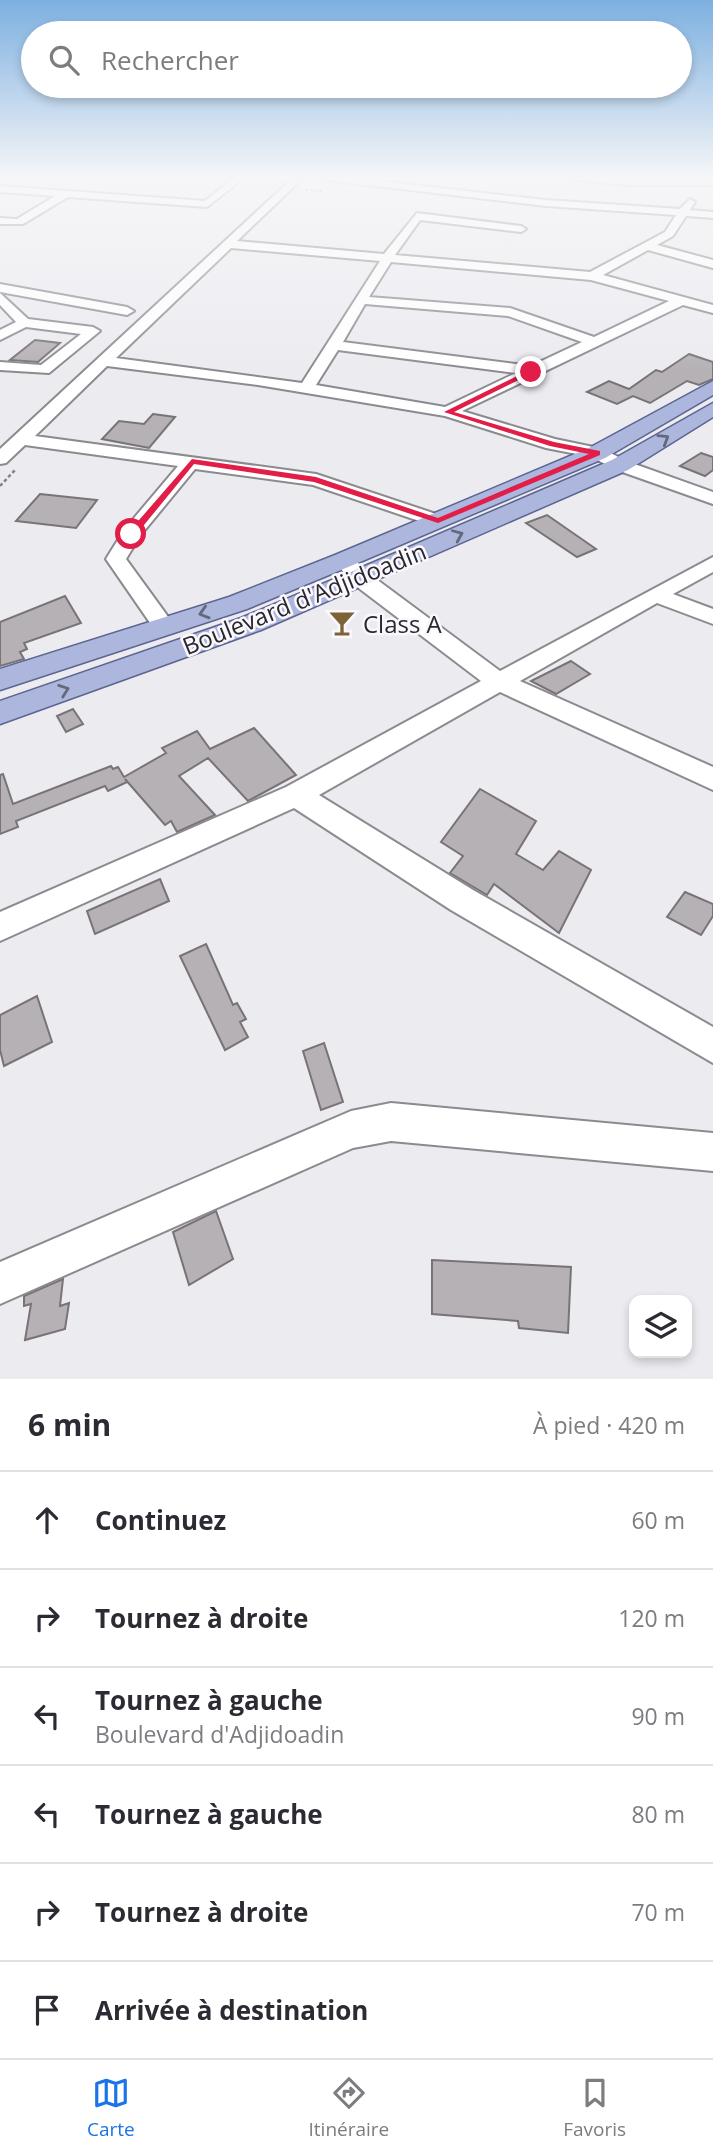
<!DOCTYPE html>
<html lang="fr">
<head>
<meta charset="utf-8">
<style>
	:root { --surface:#fff; --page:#f2f2f3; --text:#2b2b33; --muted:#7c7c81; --line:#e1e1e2; --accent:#1a73e8 }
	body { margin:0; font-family:"Open Sans",sans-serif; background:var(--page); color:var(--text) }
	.controls { position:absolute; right:21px; bottom:21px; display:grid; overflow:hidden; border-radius:14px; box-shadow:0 4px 10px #0003 }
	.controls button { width:63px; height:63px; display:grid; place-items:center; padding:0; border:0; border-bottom:2px solid var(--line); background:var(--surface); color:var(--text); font:35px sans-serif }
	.stop { position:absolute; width:21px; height:21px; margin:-16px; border:5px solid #e11d48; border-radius:50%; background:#fff }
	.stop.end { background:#e11d48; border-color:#fff; box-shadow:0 2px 7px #0008 }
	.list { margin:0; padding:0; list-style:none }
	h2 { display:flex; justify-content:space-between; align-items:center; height:91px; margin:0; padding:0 28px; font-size:30px }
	h2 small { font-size:23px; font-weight:400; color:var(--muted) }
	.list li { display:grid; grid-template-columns:46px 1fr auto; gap:21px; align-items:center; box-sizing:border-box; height:98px; padding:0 28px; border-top:2px solid var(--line) }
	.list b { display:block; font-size:26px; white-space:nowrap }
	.list p { margin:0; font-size:23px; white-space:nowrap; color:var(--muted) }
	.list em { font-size:23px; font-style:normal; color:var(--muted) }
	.icon { flex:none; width:38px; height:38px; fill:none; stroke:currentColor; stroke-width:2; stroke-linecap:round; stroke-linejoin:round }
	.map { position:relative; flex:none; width:713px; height:1379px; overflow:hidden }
	.search { position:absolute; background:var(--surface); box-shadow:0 4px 10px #0003; left:21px; right:21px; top:21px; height:77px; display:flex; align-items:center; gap:18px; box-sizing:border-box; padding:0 24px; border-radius:38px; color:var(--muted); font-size:26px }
	.sheet { height:679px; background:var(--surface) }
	nav { display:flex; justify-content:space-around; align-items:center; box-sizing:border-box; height:98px; border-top:2px solid var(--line); background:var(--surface); font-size:19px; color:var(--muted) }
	nav a { display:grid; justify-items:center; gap:4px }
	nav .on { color:var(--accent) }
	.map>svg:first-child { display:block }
	.building { fill:#b6b1b5; stroke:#787377; stroke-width:2 }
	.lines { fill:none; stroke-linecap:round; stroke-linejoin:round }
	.minor-casing { stroke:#8b8a8f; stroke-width:4 }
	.major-casing { stroke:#5c6590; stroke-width:3 }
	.path-far1 { stroke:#848386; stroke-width:2; stroke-dasharray:2.5 2; stroke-linecap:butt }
	.path { stroke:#848386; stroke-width:2.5; stroke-dasharray:3.5 2.5; stroke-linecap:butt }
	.minor { fill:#fff; fill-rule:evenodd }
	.major { fill:#adb6dd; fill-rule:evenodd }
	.oneway { stroke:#64687b }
	.route { fill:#e11d48 }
	.labels { text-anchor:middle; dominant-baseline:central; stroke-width:5; stroke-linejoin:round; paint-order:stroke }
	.street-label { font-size:24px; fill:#29282a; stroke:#faf8fe }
	.poi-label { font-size:24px; fill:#29282a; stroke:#faf8fe; text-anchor:start }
</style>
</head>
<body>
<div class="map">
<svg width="713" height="1379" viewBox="0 0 713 1379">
	<rect width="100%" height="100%" fill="#ecebf0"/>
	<!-- building -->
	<g class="building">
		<path d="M35,340L60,343L38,362L10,360Z"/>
		<path d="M689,354L713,362V379L699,385L687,381L650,403L633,396L617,404L587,392L609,381L629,389L656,370L662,372Z"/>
		<path d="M153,414L175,417L149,448L102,439L119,421L144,424Z"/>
		<path d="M701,453L713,457V470L705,476L680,466Z"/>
		<path d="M40,494L97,500L76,528L16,521Z"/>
		<path d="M547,515L596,549L577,557L526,523Z"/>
		<path d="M65,596L81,623L24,643L27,649L20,652L24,659L0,666V622Z"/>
		<path d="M571,661L590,674L556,694L531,681Z"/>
		<path d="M73,709L83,724L66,732L57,716Z"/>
		<path d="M254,728L296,775L248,801L208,758L179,776L215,815L177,832L171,821L165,825L125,779L127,782L108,791L105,786L16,821L18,827L0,834V775L3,774L13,804L111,766L113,769L118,767L124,777L166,753L162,748L197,731L210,749Z"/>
		<path d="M480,789L536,821L516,854L543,870L559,851L591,870L559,933L494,884L487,895L450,873L463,856L441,842Z"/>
		<path d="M160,879L169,901L95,934L87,911Z"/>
		<path d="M685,892L713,904V916L701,935L667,917Z"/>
		<path d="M206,944L233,1005L237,1003L246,1019L240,1022L248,1037L225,1050L180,956Z"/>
		<path d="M37,996L52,1042L4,1066L0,1050V1015Z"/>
		<path d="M324,1043L343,1102L321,1110L303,1051Z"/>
		<path d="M216,1211L233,1259L189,1285L173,1232Z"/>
		<path d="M432,1260L571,1267L568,1333L519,1328L518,1321L432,1314Z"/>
		<path d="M63,1279L60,1306L69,1303L65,1329L25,1340L31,1304L24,1306V1296Z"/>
	</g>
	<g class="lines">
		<!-- minor casing -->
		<g class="minor-casing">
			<g id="minor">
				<path d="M235,177H245L207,207L68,197L23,224H0V218L17,219L55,196L0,192V186L205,201Z"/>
				<path d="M294,177H304L237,241L384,254L417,213L521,226L526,229L521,232L420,220L395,255L590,272L665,232L676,215L546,206L324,180L320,177H344L546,200L680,209L690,199L695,202L690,210L713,212V218L686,216L673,236L657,245L713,260V268L648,250L603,275L713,305V313L683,305L462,411L555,439L603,449L626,461L713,492V504L614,469L592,457L546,448L445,416L258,385L107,366L35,436L316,474L445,517L448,521L438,527L431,525L313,485L195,469L140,536L126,559L174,625L171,630H155L106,559L124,530L178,466L25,445L6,463L0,464V449ZM231,248L380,261L302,383L116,358ZM391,262L591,280L669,301L594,337L510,308L369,297ZM365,304L508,316L582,342L531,366L343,342ZM338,350L516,373L445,407L316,385Z"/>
				<path d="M548,177L713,179V185H626Z"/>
				<path d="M0,284L127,307L134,311L127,315L0,292Z"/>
				<path d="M0,293L28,319L93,327L100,331L49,373L0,370V362L41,365L81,334L26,327L0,340V330L16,322L0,305Z"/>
				<path d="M344,554L351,556L368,573L500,671L713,557V572L673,594L713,609V624L657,603L520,681L713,767V790L500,692L319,795L473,890L713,1027V1063L451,910L294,808L0,941V912L286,787L481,681L352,583L334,560Z"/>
				<path d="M391,1103L713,1133V1171L391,1141L353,1148L0,1304V1262L351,1111Z"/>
			</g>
		</g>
		<!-- major casing -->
		<g class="major-casing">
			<g id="major">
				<path d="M713,381V395L605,458L353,565L247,609L0,690V669L229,597L335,555L589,448Z"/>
				<path d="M713,403V417L628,470L261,630L0,724V701L241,618L351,572L612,460Z"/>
			</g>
		</g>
		<!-- path-far1 -->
		<path class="path-far1" d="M306,190L323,191"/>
		<!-- path -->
		<path class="path" d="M0,486L15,470"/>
		<!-- minor -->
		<use href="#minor" class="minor"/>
		<!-- major -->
		<use href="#major" class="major"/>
	</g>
	<!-- one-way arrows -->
	<defs><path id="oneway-chevron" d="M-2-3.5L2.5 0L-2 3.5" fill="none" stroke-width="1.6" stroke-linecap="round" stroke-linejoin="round" transform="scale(1.75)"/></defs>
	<g class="oneway">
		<use href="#oneway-chevron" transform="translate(664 439) rotate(-32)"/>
		<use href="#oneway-chevron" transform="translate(458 535) rotate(-23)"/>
		<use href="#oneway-chevron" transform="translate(204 613) rotate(163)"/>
		<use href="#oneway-chevron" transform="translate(64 690) rotate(-20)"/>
	</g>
	<!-- sky -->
	<linearGradient id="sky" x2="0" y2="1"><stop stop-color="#7db0e0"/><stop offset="0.48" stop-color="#f6f6f8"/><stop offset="1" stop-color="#f6f6f8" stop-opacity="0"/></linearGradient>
	<rect width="713" height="370" fill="url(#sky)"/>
	<!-- route -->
	<path class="route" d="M529,370L535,372L454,412L554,442L600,451V455L438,523L314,482L194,464L135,536L127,534L192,459L316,477L438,518L589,454L550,446L444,412Z"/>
	<!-- icons -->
	<defs>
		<g id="bar-bare" transform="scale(2.1)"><path d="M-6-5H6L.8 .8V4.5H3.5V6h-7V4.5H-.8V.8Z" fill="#7d6234" stroke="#faf8fe" stroke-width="2.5" paint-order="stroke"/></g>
	</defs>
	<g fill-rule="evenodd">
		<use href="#bar-bare" x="342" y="623"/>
	</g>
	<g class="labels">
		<!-- street labels -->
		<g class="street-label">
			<text transform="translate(304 598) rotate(-22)">Boulevard d'Adjidoadin</text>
		</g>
		<!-- poi labels -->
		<g class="poi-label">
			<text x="363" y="623">Class A</text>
		</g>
	</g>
</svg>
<div class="controls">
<button><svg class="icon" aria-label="layers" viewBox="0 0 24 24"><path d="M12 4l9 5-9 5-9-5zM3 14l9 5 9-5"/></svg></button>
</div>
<div class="stop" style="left:131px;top:534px"></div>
<div class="stop end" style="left:531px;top:372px"></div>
<div class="search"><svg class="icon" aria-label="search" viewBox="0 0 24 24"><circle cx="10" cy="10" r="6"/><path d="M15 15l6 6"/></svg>Rechercher</div>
</div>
<section class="sheet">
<h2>6 min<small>À pied · 420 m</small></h2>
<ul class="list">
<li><svg class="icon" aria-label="ahead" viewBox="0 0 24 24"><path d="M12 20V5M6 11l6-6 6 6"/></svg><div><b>Continuez</b></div><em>60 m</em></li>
<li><svg class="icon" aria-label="right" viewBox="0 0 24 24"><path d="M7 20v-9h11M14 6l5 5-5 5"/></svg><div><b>Tournez à droite</b></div><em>120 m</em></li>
<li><svg class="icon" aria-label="left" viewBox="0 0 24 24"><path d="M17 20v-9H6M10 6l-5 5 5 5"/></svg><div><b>Tournez à gauche</b><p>Boulevard d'Adjidoadin</p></div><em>90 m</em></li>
<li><svg class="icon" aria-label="left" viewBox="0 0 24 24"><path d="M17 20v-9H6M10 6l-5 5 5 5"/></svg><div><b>Tournez à gauche</b></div><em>80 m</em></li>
<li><svg class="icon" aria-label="right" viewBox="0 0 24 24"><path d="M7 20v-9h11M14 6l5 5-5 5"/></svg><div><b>Tournez à droite</b></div><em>70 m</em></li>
<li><svg class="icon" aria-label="arrive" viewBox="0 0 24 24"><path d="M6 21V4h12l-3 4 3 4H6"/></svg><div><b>Arrivée à destination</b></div></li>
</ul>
</section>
<nav>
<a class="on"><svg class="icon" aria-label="map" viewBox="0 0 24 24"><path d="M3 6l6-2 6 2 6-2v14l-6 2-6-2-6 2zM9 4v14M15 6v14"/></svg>Carte</a>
<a><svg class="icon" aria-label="directions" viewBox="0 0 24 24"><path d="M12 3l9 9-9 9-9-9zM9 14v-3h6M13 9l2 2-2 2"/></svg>Itinéraire</a>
<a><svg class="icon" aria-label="saved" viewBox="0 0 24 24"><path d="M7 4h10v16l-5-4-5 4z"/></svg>Favoris</a>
</nav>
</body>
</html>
